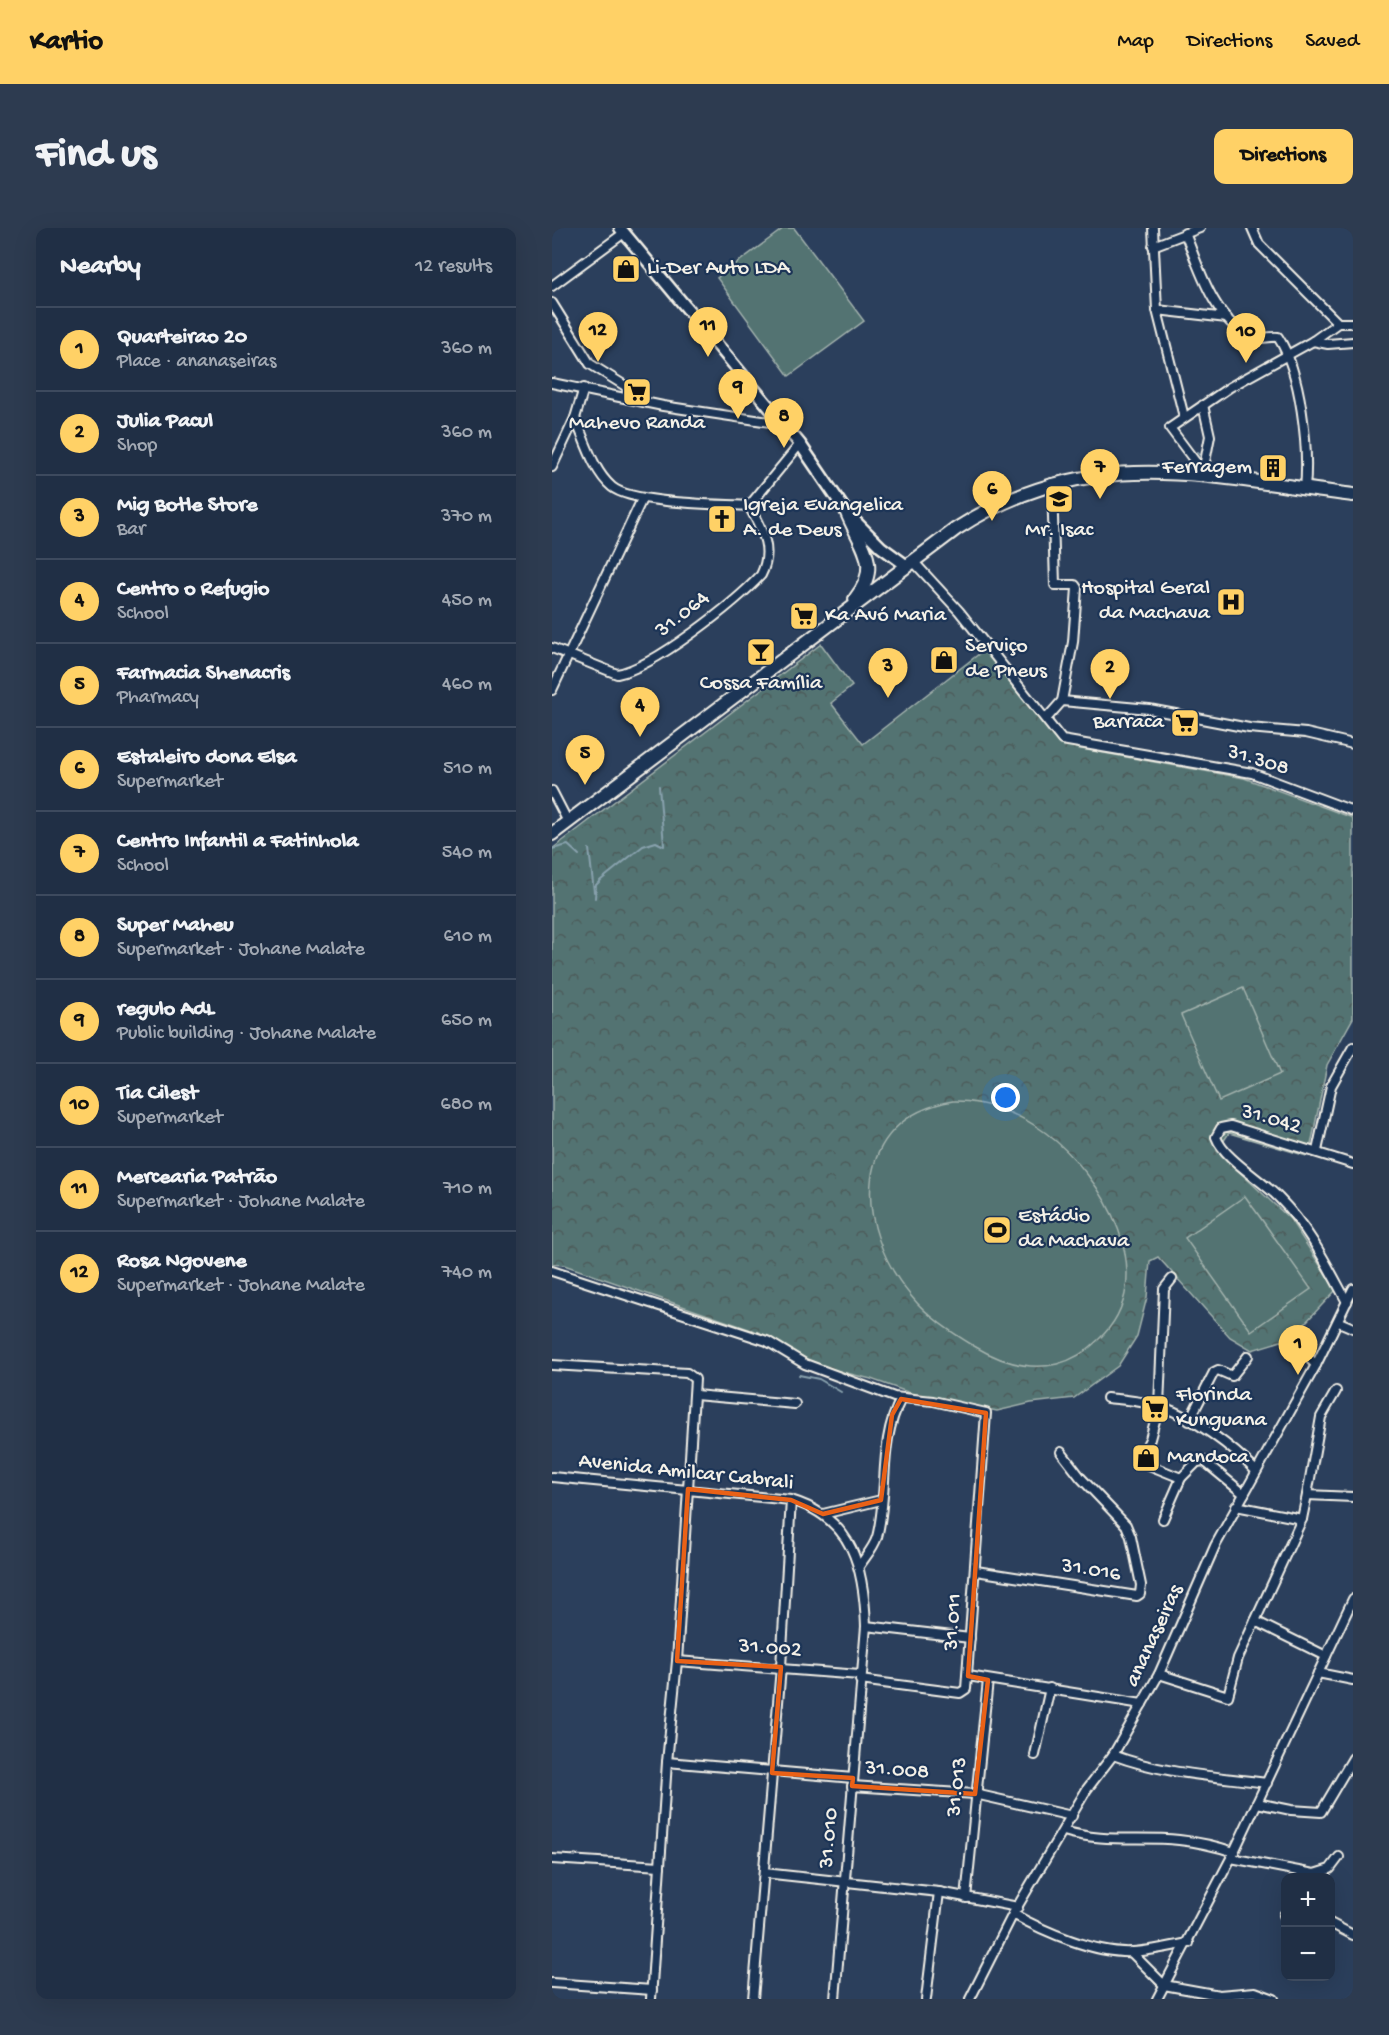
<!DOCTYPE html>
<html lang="en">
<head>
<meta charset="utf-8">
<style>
	:root { --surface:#202f45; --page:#2d3b50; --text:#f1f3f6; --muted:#a2a9b3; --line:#3d4a5e; --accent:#ffd166 }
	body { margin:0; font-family:"Gochi Hand",sans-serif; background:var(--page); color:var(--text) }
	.controls { position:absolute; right:18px; bottom:18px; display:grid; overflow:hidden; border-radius:12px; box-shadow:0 6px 24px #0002 }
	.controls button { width:54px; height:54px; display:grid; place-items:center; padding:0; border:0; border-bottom:2px solid var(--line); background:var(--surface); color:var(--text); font:30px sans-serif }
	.you { position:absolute; left:454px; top:870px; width:21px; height:21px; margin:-15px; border:4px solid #fff; border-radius:50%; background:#1a73e8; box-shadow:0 0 0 9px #1a73e833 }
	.badge { display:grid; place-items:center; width:39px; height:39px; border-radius:50%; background:var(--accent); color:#111; font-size:20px; font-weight:700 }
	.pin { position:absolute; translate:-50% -50px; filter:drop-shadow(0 2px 3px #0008) }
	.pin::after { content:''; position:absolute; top:32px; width:21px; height:18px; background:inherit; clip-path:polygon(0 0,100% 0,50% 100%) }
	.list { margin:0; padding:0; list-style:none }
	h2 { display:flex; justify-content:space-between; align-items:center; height:78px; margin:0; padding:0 24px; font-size:26px }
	h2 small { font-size:20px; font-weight:400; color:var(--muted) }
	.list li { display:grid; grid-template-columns:39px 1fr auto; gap:18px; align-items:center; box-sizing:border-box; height:84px; padding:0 24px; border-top:2px solid var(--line) }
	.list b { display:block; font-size:22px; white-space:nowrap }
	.list p { margin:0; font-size:20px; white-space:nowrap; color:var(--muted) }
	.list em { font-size:20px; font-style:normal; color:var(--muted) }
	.map { position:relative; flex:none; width:801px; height:1771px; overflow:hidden; border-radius:12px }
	header { display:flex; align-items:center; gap:36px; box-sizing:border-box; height:84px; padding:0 30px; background:var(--accent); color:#111 }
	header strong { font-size:28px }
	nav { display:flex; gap:33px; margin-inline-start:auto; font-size:21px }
	.intro { display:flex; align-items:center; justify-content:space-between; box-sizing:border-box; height:144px; padding:0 36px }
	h1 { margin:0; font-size:42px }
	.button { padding:15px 27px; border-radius:12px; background:var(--accent); color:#111; font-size:21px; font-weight:700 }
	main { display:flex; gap:36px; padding:0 36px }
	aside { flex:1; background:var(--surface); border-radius:12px; box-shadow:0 6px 24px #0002 }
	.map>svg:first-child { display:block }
	.park { fill:url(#park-crowns); stroke:#a3b2ad; stroke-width:1.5 }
	.garden { fill:#527372; stroke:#a3b2ad; stroke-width:1.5 }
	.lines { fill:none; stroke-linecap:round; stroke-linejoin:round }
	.stream { stroke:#89a2ae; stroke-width:2 }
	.street-casing { stroke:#f4f1e8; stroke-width:12 }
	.secondary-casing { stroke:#f4f1e8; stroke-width:15 }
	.primary-casing { stroke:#f4f1e8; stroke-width:16 }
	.street { stroke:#1d3557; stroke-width:8 }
	.secondary { stroke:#1d3557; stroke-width:10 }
	.primary { stroke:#1d3557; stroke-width:12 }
	.marked { fill:none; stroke:#e96117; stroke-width:4.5; stroke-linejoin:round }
	.labels { text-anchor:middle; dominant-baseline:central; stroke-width:4.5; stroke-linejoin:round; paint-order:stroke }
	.poi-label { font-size:22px; fill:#f4f1e8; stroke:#1d3557; text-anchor:start }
	.street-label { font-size:22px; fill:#f4f1e8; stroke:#1d3557 }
</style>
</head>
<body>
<header>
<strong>Kartio</strong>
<nav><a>Map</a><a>Directions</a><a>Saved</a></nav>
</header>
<div class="intro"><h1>Find us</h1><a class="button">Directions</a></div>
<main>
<aside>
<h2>Nearby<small>12 results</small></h2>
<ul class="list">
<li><span class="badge">1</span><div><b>Quarteirao 20</b><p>Place · ananaseiras</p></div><em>360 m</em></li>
<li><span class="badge">2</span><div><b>Julia Pacul</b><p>Shop</p></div><em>360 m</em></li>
<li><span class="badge">3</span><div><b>Mig Botle Store</b><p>Bar</p></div><em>370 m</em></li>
<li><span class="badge">4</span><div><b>Centro o Refugio</b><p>School</p></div><em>450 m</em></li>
<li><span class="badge">5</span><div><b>Farmacia Shenacris</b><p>Pharmacy</p></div><em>460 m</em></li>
<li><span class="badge">6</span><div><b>Estaleiro dona Elsa</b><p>Supermarket</p></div><em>510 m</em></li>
<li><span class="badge">7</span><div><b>Centro Infantil a Fatinhola</b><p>School</p></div><em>540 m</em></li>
<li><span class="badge">8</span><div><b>Super Maheu</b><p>Supermarket · Johane Malate</p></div><em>610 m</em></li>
<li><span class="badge">9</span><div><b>regulo AdL</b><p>Public building · Johane Malate</p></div><em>650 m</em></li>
<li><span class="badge">10</span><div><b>Tia Cilest</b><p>Supermarket</p></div><em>680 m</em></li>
<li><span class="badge">11</span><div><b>Mercearia Patrão</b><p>Supermarket · Johane Malate</p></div><em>710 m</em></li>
<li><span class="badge">12</span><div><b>Rosa Ngovene</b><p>Supermarket · Johane Malate</p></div><em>740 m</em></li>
</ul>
</aside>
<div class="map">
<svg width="801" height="1771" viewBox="0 0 801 1771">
	<defs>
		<pattern id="park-crowns" width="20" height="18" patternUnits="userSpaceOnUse" patternTransform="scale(1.5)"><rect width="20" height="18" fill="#527372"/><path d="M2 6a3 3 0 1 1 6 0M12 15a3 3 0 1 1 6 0" fill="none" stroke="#4d5b5a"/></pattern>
	</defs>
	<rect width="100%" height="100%" fill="#2b3f5c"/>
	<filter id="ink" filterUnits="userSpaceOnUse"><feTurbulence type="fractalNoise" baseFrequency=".0167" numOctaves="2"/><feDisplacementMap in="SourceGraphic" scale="12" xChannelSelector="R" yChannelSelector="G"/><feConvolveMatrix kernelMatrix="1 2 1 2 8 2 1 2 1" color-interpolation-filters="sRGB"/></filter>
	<g filter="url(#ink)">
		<!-- park -->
		<path class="park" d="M269,416L300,458L279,475L311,516L432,422L524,520L692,550L801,590V790L775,837L758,922L755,928L677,905L665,923L738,991L784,1062L739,1110L700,1122L678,1109L606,1029L598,1033L595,1069L585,1108L566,1138L522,1170L479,1175L445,1183L361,1166L319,1151L253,1135L208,1105L12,1037L0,1036V621Z"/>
		<!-- garden -->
		<g class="garden">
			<path d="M232,0H242L312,93L237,148L165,50Z"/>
			<path d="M691,760L728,846L667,873L629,787Z"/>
			<path d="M401,873C433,872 468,886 494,905C551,948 612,1050 547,1111C535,1123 521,1132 505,1136C476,1143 447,1133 422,1118C399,1104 376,1089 359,1068C302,1000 296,891 401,873Z"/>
			<path d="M693,968L759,1061L699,1103L633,1010Z"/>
		</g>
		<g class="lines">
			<!-- stream -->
			<g class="stream">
				<path d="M645,224L651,231"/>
				<path d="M655,236L659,242L751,253"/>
				<path d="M756,254L801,260"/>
				<path d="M107,558L112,617"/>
				<path d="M0,621L16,617L27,627"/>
				<path d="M37,621L42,664"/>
				<path d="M43,670L44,657L49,652L91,618L104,614L112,618"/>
				<path d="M247,1147L267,1151L289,1164"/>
				<path d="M353,1173L385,1178"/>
			</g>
			<!-- street casing -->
			<g class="street-casing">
				<g id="street">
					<path d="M601,0L605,82L632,189"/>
					<path d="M700,0L707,16L786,95H801"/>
					<path d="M633,5C647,40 661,90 698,109C705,112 718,108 726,109C749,144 757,219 753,261"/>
					<path d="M601,18L648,0"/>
					<path d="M0,58L72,5"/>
					<path d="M0,75L38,136L75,159L77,170"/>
					<path d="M605,82L675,90"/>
					<path d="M761,113L776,116L801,114"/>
					<path d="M0,155L111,178L231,196"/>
					<path d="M651,177L658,208L651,244"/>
					<path d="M23,190C33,212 41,243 60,259C81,276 168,276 197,278"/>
					<path d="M0,239L23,190L32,160"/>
					<path d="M654,248L618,200L678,159L761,113L786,95"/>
					<path d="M197,278L248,216"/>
					<path d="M361,333L407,383L510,512L700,545L801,583"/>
					<path d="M0,420L65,446C101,440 183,375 209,347C222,321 210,302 197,278"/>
					<path d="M0,462L90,271"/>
					<path d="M510,473L597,481L697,500L754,505L801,516"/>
					<path d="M495,490L510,473L521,414L525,360L523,357H503L500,255"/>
					<path d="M0,563L16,594"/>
					<path d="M765,923L779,858L801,819"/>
					<path d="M0,1043L215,1113L253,1136L342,1169L381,1173L434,1185L414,1461L408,1465L308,1452"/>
					<path d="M620,1051L612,1061L607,1178L598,1211L587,1233L629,1250L645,1234L652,1233L692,1266"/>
					<path d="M795,1074C775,1037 757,1000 727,970C710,952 672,931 664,909L669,900L679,898L801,936"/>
					<path d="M787,1094L801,1100"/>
					<path d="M741,1114L764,1137"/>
					<path d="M0,1137L135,1145L143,1151L125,1433L115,1534L99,1771"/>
					<path d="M143,1167L243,1176"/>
					<path d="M555,1170C573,1172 593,1173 610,1179C641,1189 681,1219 704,1243"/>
					<path d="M637,1193L662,1144L666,1142L680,1148L696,1128"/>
					<path d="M0,1249L239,1272C302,1291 312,1341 314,1398L283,1771"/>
					<path d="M755,1267L769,1189L784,1163"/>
					<path d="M684,1278L750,1291L755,1267L801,1269"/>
					<path d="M271,1286L329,1272"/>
					<path d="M611,1291L629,1250"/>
					<path d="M308,1337C314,1328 322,1319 325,1309C337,1264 326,1213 349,1171"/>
					<path d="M424,1343L585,1368L588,1366L589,1357L579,1309L574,1297L529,1250L509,1224"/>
					<path d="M703,1393L774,1428"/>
					<path d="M314,1398L418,1410"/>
					<path d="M125,1433L308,1447"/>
					<path d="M766,1445L801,1452"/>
					<path d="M607,1446L676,1468L686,1430L750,1291"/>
					<path d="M416,1448L590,1476"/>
					<path d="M483,1527L498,1460"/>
					<path d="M561,1527C611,1546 662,1548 715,1555"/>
					<path d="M115,1534L301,1550"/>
					<path d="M300,1558L423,1566L520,1588"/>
					<path d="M705,1575L739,1582L769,1584L801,1530"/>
					<path d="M512,1603C550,1615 588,1608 627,1612C646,1614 664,1618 682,1624"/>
					<path d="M679,1630L762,1646L778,1641L787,1629"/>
					<path d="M0,1631L108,1638"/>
					<path d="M212,1645L387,1664L466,1679"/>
					<path d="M414,1670L436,1452"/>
					<path d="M461,1686C493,1704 544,1726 581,1724C599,1723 619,1718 637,1715"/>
					<path d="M732,1687H734"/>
					<path d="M778,1695L801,1707"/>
					<path d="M579,1724L612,1757L667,1767L703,1764L722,1771"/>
					<path d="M0,1755L100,1762"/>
					<path d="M201,1771L229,1439L239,1272"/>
					<path d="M374,1771L387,1664"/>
					<path d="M418,1771L461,1686L535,1561L561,1527L607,1446L663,1318L764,1137L801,1061"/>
					<path d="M605,1771L679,1630L801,1371"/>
				</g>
			</g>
			<!-- secondary casing -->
			<g class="secondary-casing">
				<path id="secondary" d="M68,0L248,216L295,285L329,319L355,338"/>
			</g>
			<!-- primary casing -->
			<g class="primary-casing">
				<g id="primary">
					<path d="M295,285C310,321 330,337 303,371"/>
					<path d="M0,606L404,301C538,214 655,249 801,267"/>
				</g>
			</g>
			<!-- street -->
			<use href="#street" class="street"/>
			<!-- secondary -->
			<use href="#secondary" class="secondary"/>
			<!-- primary -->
			<use href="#primary" class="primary"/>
		</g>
	</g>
	<!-- marked area -->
	<path class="marked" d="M349,1171L434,1185L416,1448L436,1452L423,1566L300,1558L301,1550L220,1545L229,1439L125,1433L136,1261L239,1272L271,1286L329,1272L340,1187Z"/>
	<!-- icons -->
	<defs>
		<g id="shop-square" transform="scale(1.5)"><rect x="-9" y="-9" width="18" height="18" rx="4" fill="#ffd166" stroke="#1d3557"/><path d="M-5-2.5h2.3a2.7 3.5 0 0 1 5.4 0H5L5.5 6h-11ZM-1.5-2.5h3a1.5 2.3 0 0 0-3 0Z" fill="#111"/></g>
		<g id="supermarket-square" transform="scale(1.5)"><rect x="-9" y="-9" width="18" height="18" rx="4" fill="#ffd166" stroke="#1d3557"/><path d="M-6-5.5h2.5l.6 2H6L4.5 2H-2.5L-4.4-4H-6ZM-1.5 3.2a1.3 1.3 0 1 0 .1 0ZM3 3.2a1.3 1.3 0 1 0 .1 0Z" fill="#111"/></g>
		<g id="building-square" transform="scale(1.5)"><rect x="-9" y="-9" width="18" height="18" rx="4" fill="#ffd166" stroke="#1d3557"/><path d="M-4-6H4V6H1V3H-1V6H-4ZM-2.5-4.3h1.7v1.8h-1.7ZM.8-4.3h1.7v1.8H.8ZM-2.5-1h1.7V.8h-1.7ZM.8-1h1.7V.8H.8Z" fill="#111"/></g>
		<g id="school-square" transform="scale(1.5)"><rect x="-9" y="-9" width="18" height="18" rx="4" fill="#ffd166" stroke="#1d3557"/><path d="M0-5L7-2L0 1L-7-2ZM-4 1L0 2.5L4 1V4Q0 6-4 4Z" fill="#111"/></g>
		<g id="church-square" transform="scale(1.5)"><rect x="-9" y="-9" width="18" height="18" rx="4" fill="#ffd166" stroke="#1d3557"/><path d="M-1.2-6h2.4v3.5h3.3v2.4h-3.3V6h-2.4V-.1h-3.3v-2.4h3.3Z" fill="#111"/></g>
		<g id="hospital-square" transform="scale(1.5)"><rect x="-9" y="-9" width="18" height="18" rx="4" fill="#ffd166" stroke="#1d3557"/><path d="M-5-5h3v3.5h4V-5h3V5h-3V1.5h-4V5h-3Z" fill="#111"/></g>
		<g id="bar-square" transform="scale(1.5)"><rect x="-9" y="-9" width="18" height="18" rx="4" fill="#ffd166" stroke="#1d3557"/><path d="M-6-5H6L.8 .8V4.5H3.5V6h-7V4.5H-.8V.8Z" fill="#111"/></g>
		<g id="stadium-square" transform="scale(1.5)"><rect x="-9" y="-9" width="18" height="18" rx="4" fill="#ffd166" stroke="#1d3557"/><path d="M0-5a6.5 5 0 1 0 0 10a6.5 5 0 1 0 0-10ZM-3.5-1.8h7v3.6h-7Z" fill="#111"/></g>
	</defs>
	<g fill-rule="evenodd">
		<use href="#shop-square" x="74" y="41"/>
		<use href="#supermarket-square" x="85" y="164"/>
		<use href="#building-square" x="721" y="240"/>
		<use href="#school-square" x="507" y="271"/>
		<use href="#church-square" x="170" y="291"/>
		<use href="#hospital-square" x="679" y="374"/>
		<use href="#supermarket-square" x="252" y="388"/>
		<use href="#bar-square" x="209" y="424"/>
		<use href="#shop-square" x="392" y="432"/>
		<use href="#supermarket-square" x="633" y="495"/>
		<use href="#stadium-square" x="445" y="1002"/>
		<use href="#supermarket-square" x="603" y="1181"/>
		<use href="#shop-square" x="594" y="1230"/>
	</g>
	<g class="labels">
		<!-- poi labels -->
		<g class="poi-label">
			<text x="95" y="41">Li-Der Auto LDA</text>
			<text x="85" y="196" text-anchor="middle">Mahevo Randa</text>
			<text x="700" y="240" text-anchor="end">Ferragem</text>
			<text x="191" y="278">Igreja Evangelica<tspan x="191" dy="25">A. de Deus</tspan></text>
			<text x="507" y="303" text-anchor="middle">Mr. Isac</text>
			<text x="658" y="361" text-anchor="end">Hospital Geral<tspan x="658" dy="25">da Machava</tspan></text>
			<text x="273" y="388">Ka Avó Maria</text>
			<text x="413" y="419">Serviço<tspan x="413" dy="25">de Pneus</tspan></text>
			<text x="209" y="456" text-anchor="middle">Cossa Família</text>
			<text x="612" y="495" text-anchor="end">Barraca</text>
			<text x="466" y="989">Estádio<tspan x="466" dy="25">da Machava</tspan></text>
			<text x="624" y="1168">Florinda<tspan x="624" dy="25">Kunguana</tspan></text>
			<text x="615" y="1230">Mandoca</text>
		</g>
		<!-- street labels -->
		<g class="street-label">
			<text transform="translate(131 387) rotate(-38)">31.064</text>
			<text transform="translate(706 533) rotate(17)">31.308</text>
			<text transform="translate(719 892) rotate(16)">31.042</text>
			<text transform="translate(134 1245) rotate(6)">Avenida Amilcar Cabrali</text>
			<text transform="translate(539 1343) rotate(9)">31.016</text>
			<text transform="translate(402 1394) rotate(-86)">31.011</text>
			<text transform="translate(603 1408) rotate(-65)">ananaseiras</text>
			<text transform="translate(218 1421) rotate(4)">31.002</text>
			<text transform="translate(345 1543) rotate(4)">31.008</text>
			<text transform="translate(406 1559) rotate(-84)">31.013</text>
			<text transform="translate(278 1610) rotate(-85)">31.010</text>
		</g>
	</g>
</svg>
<div class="controls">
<button>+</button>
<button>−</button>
</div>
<div class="you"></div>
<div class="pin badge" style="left:746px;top:1147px">1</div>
<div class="pin badge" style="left:558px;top:471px">2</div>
<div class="pin badge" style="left:336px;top:470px">3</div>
<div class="pin badge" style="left:88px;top:509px">4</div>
<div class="pin badge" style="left:33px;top:557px">5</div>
<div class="pin badge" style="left:440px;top:293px">6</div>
<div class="pin badge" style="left:548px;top:271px">7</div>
<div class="pin badge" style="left:232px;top:220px">8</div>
<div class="pin badge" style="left:186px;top:191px">9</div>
<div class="pin badge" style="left:694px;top:135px">10</div>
<div class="pin badge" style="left:156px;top:129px">11</div>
<div class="pin badge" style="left:46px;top:134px">12</div>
</div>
</main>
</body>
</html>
